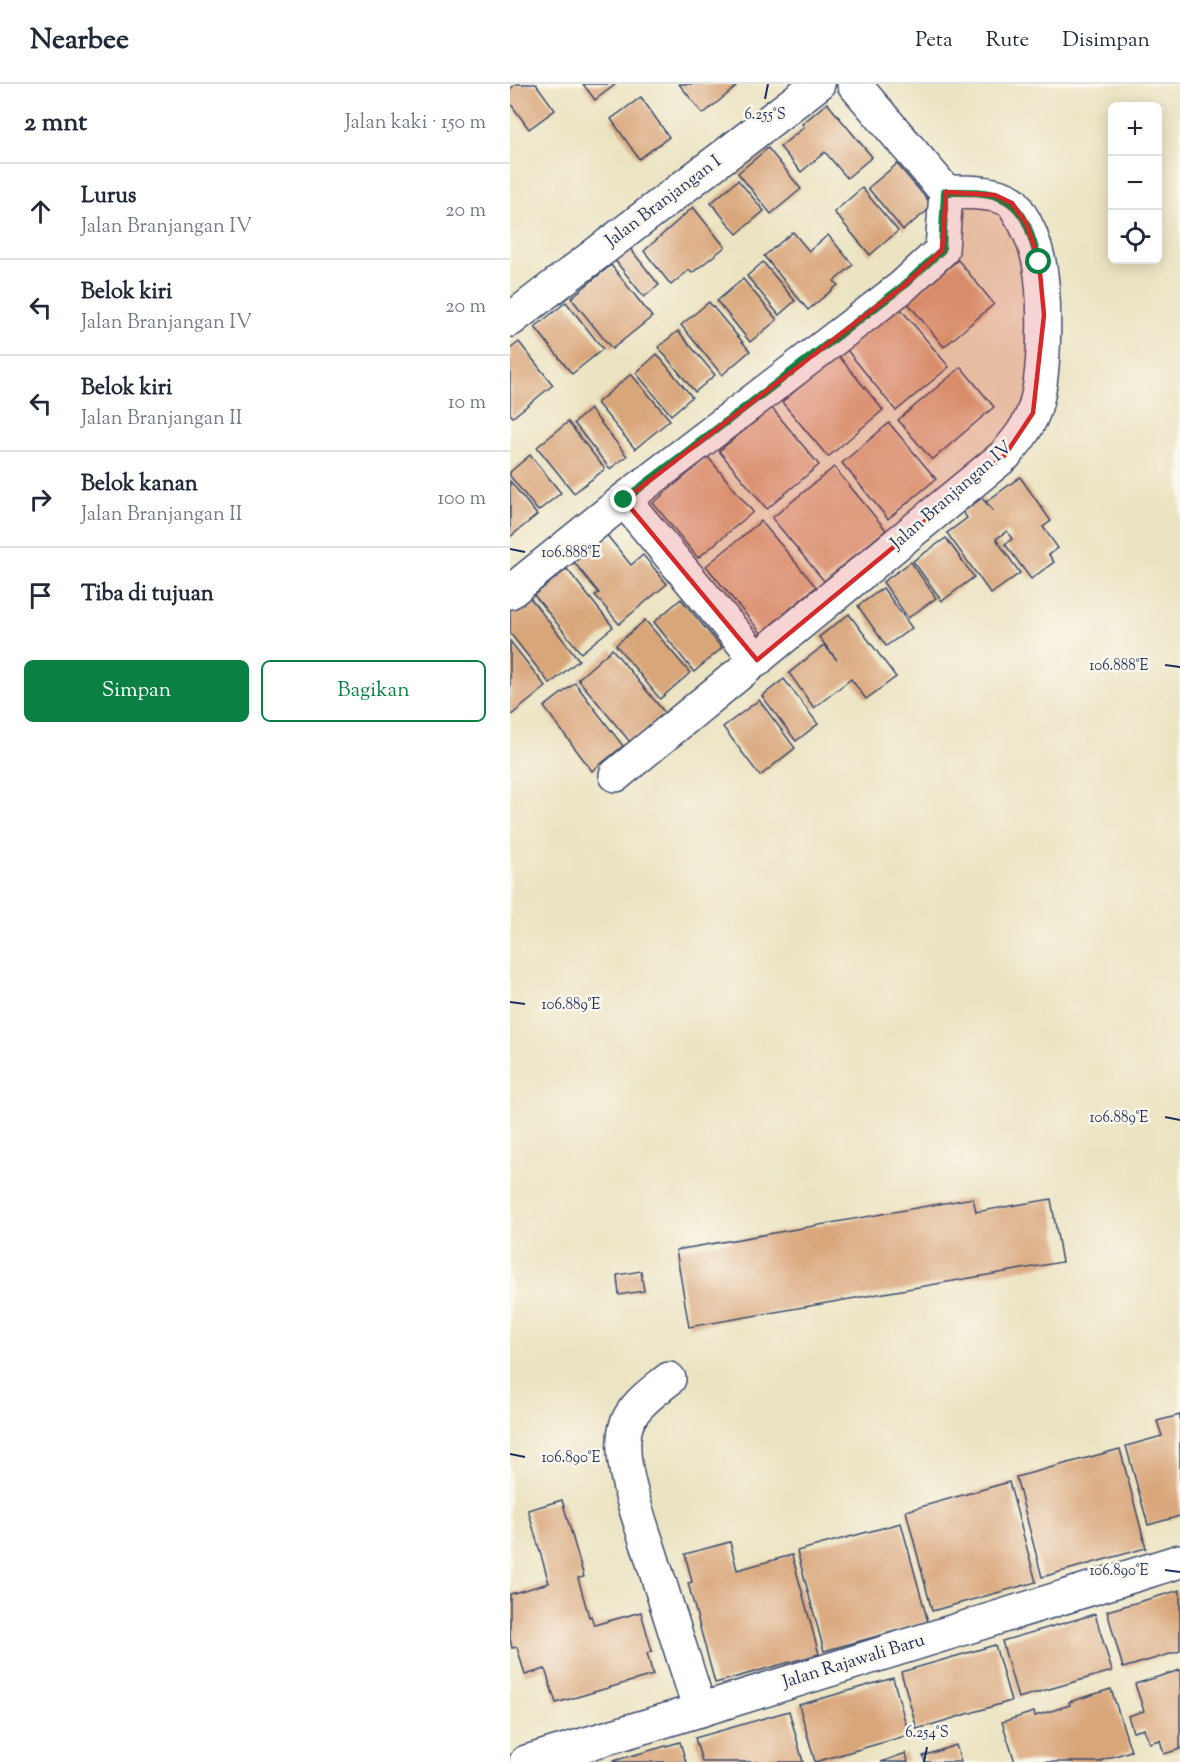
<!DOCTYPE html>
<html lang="id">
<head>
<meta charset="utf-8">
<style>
	:root { --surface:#fff; --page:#f6f6f7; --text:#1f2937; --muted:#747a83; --line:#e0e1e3; --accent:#0b8043 }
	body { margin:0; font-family:"Sorts Mill Goudy",serif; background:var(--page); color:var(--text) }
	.controls { position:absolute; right:18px; top:18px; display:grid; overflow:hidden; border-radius:9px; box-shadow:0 3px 15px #0003 }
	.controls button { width:54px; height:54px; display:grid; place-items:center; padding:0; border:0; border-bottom:2px solid var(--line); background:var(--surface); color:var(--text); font:30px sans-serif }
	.stop { position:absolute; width:18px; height:18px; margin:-14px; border:4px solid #0b8043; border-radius:50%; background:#fff }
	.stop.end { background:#0b8043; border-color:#fff; box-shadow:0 2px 6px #0008 }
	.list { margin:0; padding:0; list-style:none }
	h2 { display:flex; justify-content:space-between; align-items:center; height:78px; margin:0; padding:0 24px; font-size:26px }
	h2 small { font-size:20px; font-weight:400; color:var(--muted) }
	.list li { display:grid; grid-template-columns:39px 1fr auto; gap:18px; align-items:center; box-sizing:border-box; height:96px; padding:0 24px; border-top:2px solid var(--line) }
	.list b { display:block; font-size:22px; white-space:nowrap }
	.list p { margin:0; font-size:20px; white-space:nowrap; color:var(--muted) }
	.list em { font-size:20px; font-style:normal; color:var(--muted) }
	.actions { display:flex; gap:12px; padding:18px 24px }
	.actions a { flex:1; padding:14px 0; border:2px solid var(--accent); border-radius:9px; text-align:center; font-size:21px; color:var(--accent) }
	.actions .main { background:var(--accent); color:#fff }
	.icon { flex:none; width:33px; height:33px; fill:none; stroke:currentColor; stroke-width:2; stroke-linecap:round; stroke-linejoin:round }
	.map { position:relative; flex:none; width:670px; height:1678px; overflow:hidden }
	header { display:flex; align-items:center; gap:36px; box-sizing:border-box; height:84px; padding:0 30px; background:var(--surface); border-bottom:2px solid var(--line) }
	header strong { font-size:28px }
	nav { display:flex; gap:33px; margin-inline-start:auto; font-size:21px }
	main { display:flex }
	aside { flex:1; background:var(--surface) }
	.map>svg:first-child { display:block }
	.building { fill:#d9a67a }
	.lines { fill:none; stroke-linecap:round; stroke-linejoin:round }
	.minor-casing { stroke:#3a4a6d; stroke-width:36 }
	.minor { stroke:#fff; stroke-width:33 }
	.route { stroke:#0b8043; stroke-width:8 }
	.marked { fill:#d62828; fill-opacity:0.2; stroke:#d62828; stroke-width:4.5; stroke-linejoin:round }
	.ticks { fill:none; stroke:#1b2f5e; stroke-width:2 }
	.labels { text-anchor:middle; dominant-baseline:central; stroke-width:5; stroke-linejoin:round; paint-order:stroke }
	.street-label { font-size:18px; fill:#1b2f5e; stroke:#fbf7ec }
	.ticks-label { font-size:15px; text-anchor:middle; fill:#1b2f5e; stroke:#fbf7ec; stroke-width:5; stroke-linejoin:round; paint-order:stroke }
</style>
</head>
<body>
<header>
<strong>Nearbee</strong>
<nav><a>Peta</a><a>Rute</a><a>Disimpan</a></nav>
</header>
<main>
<aside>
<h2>2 mnt<small>Jalan kaki · 150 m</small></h2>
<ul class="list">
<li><svg class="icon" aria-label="ahead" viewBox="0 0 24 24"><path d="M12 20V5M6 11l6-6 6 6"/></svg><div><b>Lurus</b><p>Jalan Branjangan IV</p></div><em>20 m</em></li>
<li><svg class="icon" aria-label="left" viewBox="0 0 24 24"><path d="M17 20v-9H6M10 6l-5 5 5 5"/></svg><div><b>Belok kiri</b><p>Jalan Branjangan IV</p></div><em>20 m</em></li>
<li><svg class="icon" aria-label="left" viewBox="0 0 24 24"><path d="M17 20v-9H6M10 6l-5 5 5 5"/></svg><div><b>Belok kiri</b><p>Jalan Branjangan II</p></div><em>10 m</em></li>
<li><svg class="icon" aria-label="right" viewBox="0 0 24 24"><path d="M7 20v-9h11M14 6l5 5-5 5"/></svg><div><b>Belok kanan</b><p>Jalan Branjangan II</p></div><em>100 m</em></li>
<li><svg class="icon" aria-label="arrive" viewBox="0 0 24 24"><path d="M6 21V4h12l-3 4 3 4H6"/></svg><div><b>Tiba di tujuan</b></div></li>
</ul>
<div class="actions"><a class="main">Simpan</a><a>Bagikan</a></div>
</aside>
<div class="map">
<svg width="670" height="1678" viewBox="0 0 670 1678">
	<rect width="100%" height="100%" fill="#fbf7ec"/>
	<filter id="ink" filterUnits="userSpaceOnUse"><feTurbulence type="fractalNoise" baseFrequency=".0167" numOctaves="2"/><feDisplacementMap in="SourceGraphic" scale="12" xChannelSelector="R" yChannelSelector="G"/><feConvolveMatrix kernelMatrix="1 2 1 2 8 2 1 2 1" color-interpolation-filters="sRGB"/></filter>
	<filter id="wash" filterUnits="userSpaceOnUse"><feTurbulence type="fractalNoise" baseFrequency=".008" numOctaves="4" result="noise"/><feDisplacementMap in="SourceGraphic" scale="24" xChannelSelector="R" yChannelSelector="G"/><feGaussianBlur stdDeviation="1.35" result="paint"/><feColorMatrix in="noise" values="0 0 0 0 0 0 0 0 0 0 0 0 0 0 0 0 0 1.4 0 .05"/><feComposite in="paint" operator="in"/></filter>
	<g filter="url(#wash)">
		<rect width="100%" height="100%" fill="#ebe3c1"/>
		<g id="blocks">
			<!-- building -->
			<g class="building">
				<path d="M6,0H26L45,26L19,45L0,19V5Z"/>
				<path d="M73,0H106L85,16Z"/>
				<path d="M169,0H223L226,3L193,30Z"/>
				<path d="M131,13L159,53L129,75L101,35Z"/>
				<path d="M317,19L362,73L337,94L315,68L291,88L270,63L294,43L292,40Z"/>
				<path d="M258,64L291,105L261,130L228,89Z"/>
				<path d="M387,80L423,122L393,146L358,104Z"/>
				<path d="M228,96L254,127L227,150L201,119Z"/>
				<path d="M352,104L388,147L360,171L324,128Z"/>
				<path d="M183,123L215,163L182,189L179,186L161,201L134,167Z"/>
				<path d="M283,148L299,167L318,151L343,181L324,197L328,201L298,226L254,172Z"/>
				<path d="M119,163L149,201L134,213L104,175Z"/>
				<path d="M448,176L484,220L434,263L397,218Z"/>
				<path d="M253,178L285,217L269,231L237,192Z"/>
				<path d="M101,181L142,233L102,265L61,214Z"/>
				<path d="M233,195L267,236L240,258L207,217Z"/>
				<path d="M56,218L93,265L62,290L25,243Z"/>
				<path d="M199,218L240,267L212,291L171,241Z"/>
				<path d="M389,223L439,283L386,327L337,266Z"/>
				<path d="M168,247L205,291L185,308L148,263Z"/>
				<path d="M9,258L43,301L3,333L0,330V265Z"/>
				<path d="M147,270L182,313L161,331L126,289Z"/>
				<path d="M328,271L373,326L318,373L272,318Z"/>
				<path d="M451,283L484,323L422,376L388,336Z"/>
				<path d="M121,290L160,336L125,365L87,319Z"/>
				<path d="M262,324L309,381L257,425L209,367Z"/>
				<path d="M80,325L117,372L100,385L64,339Z"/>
				<path d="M58,338L95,385L64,409L27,363Z"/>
				<path d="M379,339L426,395L378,435L332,379Z"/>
				<path d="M20,371L51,409L28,427L0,392V388Z"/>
				<path d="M198,373L243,428L188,474L143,419Z"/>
				<path d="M324,383L376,446L314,497L262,434Z"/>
				<path d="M510,393L541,437L533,443L548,464L539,471L544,478L521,495L495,460L502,455L497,447L486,455L510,489L481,510L437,449L457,434L453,428L472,414L483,427L476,418Z"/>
				<path d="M0,397L27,431L0,453Z"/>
				<path d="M251,437L306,503L251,549L196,482Z"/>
				<path d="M96,450L121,481L133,471L157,500L109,540L85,511L89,509L63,477Z"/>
				<path d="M436,454L464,493L432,517L403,477Z"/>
				<path d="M401,478L426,514L398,534L373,498Z"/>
				<path d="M57,485L103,543L71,569L24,511Z"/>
				<path d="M373,504L402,544L376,562L348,522Z"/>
				<path d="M17,510L69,576L40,600L0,549V524Z"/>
				<path d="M171,515L212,564L184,588L144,538Z"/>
				<path d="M339,530L386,593L356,615L341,595L304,624L279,589L314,561L327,576L309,553Z"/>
				<path d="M135,536L180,589L150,615L106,561Z"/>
				<path d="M0,557L36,603L0,632Z"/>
				<path d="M102,565L155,629L120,658L68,595Z"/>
				<path d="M274,595L308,640L286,657L252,612Z"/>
				<path d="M65,599L113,662L82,687L34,623Z"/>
				<path d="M249,616L285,664L250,692L213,643Z"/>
				<path d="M463,1114L466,1128L541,1115L552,1178L179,1243L166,1166Z"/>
				<path d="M131,1187L134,1207L109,1211L107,1191Z"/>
				<path d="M670,1331V1432L638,1441L616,1362L652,1352L647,1337Z"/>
				<path d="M610,1365L636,1464L532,1493L506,1393Z"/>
				<path d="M499,1398L526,1498L422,1527L396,1427Z"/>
				<path d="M52,1416L74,1493L68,1494L79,1533L81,1532L84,1541L131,1528L142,1567L137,1569L143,1591L46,1619L35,1585L15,1591L7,1563L2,1564L0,1555V1510L39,1499L18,1426Z"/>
				<path d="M391,1439L418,1538L314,1567L287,1467Z"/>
				<path d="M220,1458L227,1486L282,1471L309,1570L205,1599L178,1499L182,1498L175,1470Z"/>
				<path d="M670,1506V1567L613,1584L597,1527Z"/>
				<path d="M585,1530L602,1587L508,1614L492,1557Z"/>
				<path d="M485,1561L501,1617L407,1645L391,1588Z"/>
				<path d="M670,1586V1665L654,1670L650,1656L639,1659L634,1645L623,1648L618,1632L634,1627L625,1600Z"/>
				<path d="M383,1594L399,1651L305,1678L289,1621Z"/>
				<path d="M601,1605L621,1667L592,1676V1678H528L527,1676L520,1678H505L492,1638L524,1628L525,1632L560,1621L559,1618Z"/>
				<path d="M279,1627L293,1678H192L185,1654Z"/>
				<path d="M170,1658L176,1678H103V1677Z"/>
				<path d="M446,1661L451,1678H415L413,1672Z"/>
				<path d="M396,1669L398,1678H371Z"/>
			</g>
		</g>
	</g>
	<g filter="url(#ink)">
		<use href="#blocks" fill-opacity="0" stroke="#3a4a6d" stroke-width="1.5"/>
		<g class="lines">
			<!-- minor casing -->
			<g class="minor-casing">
				<g id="minor">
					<path d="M344,0L436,108"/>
					<path d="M0,236L308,0"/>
					<path d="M114,416L247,576"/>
					<path d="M0,508L114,416L392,203L432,166L436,108"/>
					<path d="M106,691L495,371C506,358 517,345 523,329C536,295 536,214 529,178C525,160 518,142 508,127C506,124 505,121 503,119C489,107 453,108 436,108"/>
					<path d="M159,1295C143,1308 119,1324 115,1346C108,1384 132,1441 143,1478C159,1528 174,1577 190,1626"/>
					<path d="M16,1678L190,1626L670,1477"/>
				</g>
			</g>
			<!-- minor -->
			<use href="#minor" class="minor"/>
		</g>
	</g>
	<g class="lines" filter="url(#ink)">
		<!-- route -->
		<path class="route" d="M114,416L392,203L432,166L435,108C470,108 501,105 517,141C522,153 525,166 529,178"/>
	</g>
	<!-- marked area -->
	<path class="marked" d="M436,108L485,111L502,119L517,140L529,178L534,231L523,329L495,371L247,576L114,416L392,203L432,166Z"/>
	<!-- ticks -->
	<path class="ticks" d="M255,15L258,0M0,465L15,468M655,581L670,583M0,918L15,920M655,1033L670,1036M0,1370L15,1373M655,1486L670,1488M414,1678L417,1663"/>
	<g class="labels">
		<!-- street labels -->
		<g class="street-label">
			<text transform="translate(154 118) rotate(-37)">Jalan Branjangan I</text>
			<text transform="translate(442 412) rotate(-41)">Jalan Branjangan IV</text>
			<text transform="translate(344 1578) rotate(-17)">Jalan Rajawali Baru</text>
		</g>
	</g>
	<g class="ticks-label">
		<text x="255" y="35">6.255°S</text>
		<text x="61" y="473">106.888°E</text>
		<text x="609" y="586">106.888°E</text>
		<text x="61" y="925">106.889°E</text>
		<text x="609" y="1038">106.889°E</text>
		<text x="61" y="1378">106.890°E</text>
		<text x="609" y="1491">106.890°E</text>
		<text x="417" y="1653">6.254°S</text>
	</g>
</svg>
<div class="controls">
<button>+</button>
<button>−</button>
<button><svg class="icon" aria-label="locate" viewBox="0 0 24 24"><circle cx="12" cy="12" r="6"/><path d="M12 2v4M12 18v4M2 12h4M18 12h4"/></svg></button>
</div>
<div class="stop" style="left:529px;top:178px"></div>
<div class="stop end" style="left:114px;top:416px"></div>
</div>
</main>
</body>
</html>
